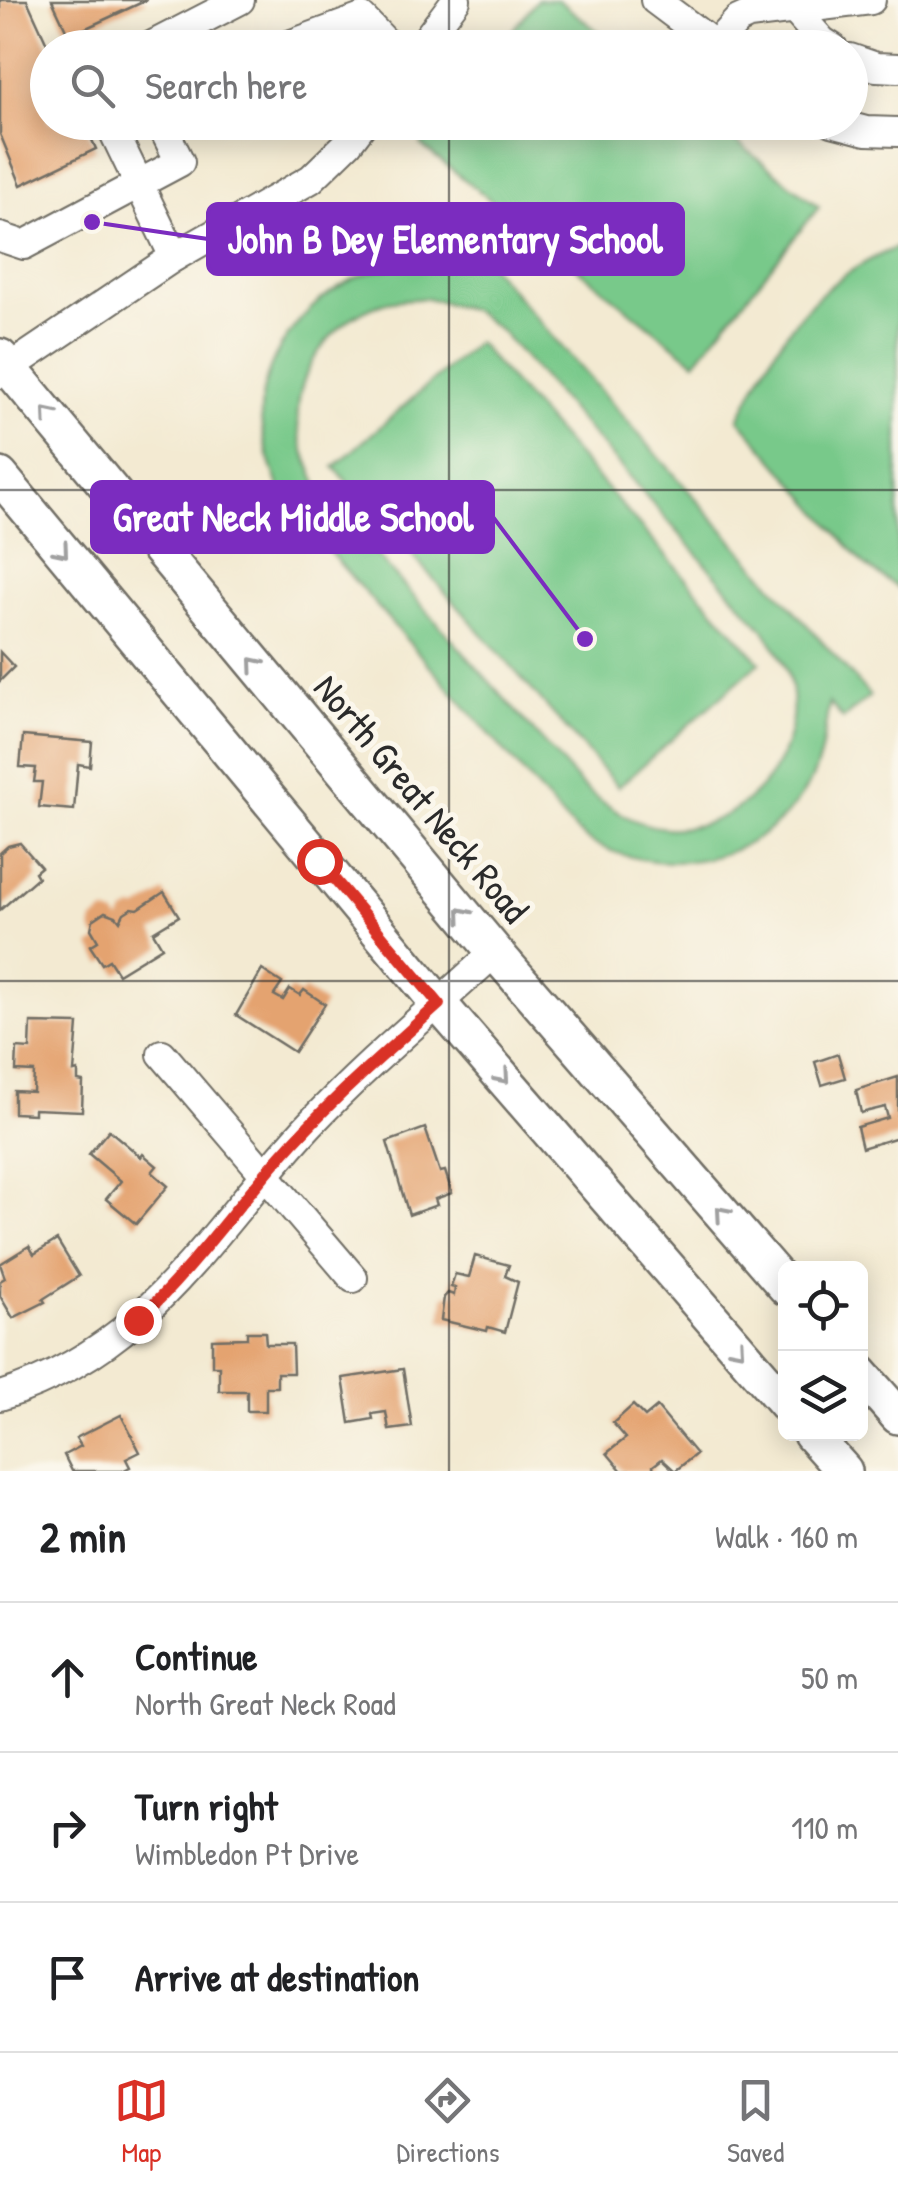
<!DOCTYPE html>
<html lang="en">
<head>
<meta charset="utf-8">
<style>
	:root { --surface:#fff; --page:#f2f2f2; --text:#202124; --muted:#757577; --line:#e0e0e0; --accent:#d93025 }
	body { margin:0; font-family:"Patrick Hand",sans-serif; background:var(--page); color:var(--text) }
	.controls { position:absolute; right:30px; bottom:30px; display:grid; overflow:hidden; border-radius:15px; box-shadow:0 5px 25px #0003 }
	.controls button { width:90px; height:90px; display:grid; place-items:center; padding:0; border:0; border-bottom:2px solid var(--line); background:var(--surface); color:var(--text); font:50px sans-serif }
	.stop { position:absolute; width:30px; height:30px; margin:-22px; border:8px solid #d93025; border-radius:50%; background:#fff }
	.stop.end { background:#d93025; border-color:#fff; box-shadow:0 2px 10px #0008 }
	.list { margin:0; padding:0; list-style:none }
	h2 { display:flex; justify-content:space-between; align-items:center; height:130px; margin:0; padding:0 40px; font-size:42px }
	h2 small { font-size:32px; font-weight:400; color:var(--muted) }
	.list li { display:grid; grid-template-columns:65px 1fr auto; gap:30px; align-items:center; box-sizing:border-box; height:150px; padding:0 40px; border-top:2px solid var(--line) }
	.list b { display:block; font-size:38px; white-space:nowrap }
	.list p { margin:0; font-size:32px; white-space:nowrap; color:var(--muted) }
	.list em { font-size:32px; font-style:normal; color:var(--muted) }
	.icon { flex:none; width:55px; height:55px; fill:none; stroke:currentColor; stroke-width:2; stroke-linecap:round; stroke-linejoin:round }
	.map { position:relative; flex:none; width:898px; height:1471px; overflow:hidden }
	.search { position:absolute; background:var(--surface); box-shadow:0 5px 25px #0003; left:30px; right:30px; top:30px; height:110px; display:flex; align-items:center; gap:25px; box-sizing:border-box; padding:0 35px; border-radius:55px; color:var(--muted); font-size:38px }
	.sheet { height:580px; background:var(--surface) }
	nav { display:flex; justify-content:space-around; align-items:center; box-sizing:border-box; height:140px; border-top:2px solid var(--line); background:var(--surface); font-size:28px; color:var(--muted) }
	nav a { display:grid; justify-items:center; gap:5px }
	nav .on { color:var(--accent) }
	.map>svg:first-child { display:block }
	.green { fill:#78c98a; stroke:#527a5a; stroke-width:2.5; fill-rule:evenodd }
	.building { fill:#e4a370 }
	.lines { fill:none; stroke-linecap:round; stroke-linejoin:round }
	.minor-casing { stroke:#716e65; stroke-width:32 }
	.major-casing { stroke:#716e65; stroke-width:40 }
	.minor { stroke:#fff; stroke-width:28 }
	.major { stroke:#fff; stroke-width:35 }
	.oneway { stroke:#a0a0a0 }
	.route { stroke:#d93025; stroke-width:12 }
	.grid { fill:none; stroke:#2b2b2b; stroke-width:2.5; stroke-opacity:0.55 }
	.labels { text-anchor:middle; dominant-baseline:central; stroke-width:10; stroke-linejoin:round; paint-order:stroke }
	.street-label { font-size:38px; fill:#2b2b2b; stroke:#fbf7ec }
	.leader { fill:none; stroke:#7b2cbf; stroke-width:4 }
	.callout-dot { fill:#7b2cbf; stroke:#fbf7ec; stroke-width:4 }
	.callout { fill:#7b2cbf; stroke:#7b2cbf; stroke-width:4 }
	.callout-label { font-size:40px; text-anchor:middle; font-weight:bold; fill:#fff }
</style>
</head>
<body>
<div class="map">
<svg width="898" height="1471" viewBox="0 0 898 1471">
	<rect width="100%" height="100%" fill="#fbf7ec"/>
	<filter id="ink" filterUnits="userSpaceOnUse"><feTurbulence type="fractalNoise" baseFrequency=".01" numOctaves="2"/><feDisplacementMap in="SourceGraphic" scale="20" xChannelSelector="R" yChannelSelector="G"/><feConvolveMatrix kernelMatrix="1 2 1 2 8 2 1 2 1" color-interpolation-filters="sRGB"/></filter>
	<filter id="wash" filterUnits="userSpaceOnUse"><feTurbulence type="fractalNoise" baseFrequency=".0048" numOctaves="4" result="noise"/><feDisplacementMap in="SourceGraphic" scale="40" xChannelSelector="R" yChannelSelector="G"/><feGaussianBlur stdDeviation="2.25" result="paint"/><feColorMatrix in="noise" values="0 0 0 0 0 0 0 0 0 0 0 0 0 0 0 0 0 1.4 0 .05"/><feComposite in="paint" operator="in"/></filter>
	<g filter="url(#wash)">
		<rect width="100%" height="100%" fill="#f3ead2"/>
		<!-- green -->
		<g class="green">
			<path d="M537,0H558L618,47H499Z"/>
			<path d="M439,123H713L819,207L695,362L421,145Z"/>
			<path d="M456,227L870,696L843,719L829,703C825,727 823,756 812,778C771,859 672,883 593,843C582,838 572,826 563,818L284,500C274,472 260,441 261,411C262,352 314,291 368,273C392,264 419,265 444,267L432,249ZM427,298L472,310L501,331L764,630C772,643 783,657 787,671C813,749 746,834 665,828C632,825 607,806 583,787L320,491C309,465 296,438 298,409C301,363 337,318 380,304C394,299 412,300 427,298Z"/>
			<path d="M898,247V588L864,564L739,419C777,338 812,281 898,247Z"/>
			<path d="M477,342L760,662L618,787L334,467Z"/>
		</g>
		<g id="blocks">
			<!-- building -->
			<g class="building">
				<path d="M0,0H27L49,48L48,122H84L96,149L21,185L0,134Z"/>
				<path d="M52,0H147L69,36Z"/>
				<path d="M0,652L14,667L0,681Z"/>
				<path d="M23,736L92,742L90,766L78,764L74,810L39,807L42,782H34L36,768L20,767Z"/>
				<path d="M20,843L41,867L35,872L38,877L0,910V853L8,846Z"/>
				<path d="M164,892L179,916L153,932L162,947L118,974L109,960L102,964L90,946L98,941L91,929L93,920L105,912L116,916L120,921L124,913L132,908L138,909Z"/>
				<path d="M262,970L282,983L274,995L283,1000L290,989L300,995L304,990L325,1004L294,1052L236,1015Z"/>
				<path d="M31,1023L78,1024L74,1072L78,1071V1081L83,1082L82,1111L34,1109V1114L14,1113V1091L33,1092L34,1072L16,1071L17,1048L30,1049Z"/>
				<path d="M838,1054L845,1078L822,1085L815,1062Z"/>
				<path d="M898,1077V1137L862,1148L857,1127L888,1118L885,1107L861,1113L856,1090Z"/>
				<path d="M425,1128L440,1172L445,1171L452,1193L435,1199L437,1205L409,1215L387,1142Z"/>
				<path d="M109,1130L141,1157L143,1154L157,1166L152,1172L168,1186L136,1224L106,1199L121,1181L89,1154Z"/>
				<path d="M57,1240L79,1276L43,1299L45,1302L13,1318L0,1296V1281L5,1278L0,1264L29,1246L34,1254Z"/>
				<path d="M475,1256L509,1265L505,1276L518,1282L505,1332L488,1327L487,1331L441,1320L444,1297L448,1293L454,1295L455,1288L451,1287L455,1274L469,1277Z"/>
				<path d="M247,1332H265L266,1344H292L293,1373H277V1387H266V1411H247V1391H219V1366H212V1339L247,1338Z"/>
				<path d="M403,1369L412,1427L389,1430L386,1412L372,1414L373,1419L350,1423L343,1378Z"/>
				<path d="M633,1405L645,1417L657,1407L696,1454L675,1471L662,1459L653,1466L654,1471H622L607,1453L626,1438L613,1423Z"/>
				<path d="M121,1415L140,1452L126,1459L130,1467L122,1471H72L64,1455L81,1446L76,1438Z"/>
			</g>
		</g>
	</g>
	<g filter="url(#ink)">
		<use href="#blocks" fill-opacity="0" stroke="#716e65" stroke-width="2.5"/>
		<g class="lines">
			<!-- minor casing -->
			<g class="minor-casing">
				<g id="minor">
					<path d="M655,0L719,48"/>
					<path d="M794,9L822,41L833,48"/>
					<path d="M715,45L738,20L749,15L871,0"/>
					<path d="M147,48L240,0"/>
					<path d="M281,48L362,18L391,48"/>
					<path d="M420,48L456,0"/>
					<path d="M850,58L876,67L898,68"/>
					<path d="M109,122L174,257"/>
					<path d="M832,122L866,131L898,132"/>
					<path d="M0,237L24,245L180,162L160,122"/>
					<path d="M0,374L174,257L311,179L348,143L364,122"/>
					<path d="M162,1054L353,1278"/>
					<path d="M0,1396C151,1349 209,1232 310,1124C368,1063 433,1009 495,952"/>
				</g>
			</g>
			<!-- major casing -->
			<g class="major-casing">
				<g id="major">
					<path d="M0,357L495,952L786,1287"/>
					<path d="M0,476L439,1004L786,1404"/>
					<path d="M860,1373L898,1416"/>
					<path d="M811,1434L844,1471"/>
				</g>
			</g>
			<!-- minor -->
			<use href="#minor" class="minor"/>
			<!-- major -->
			<use href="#major" class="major"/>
		</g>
		<!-- one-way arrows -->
		<defs><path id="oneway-chevron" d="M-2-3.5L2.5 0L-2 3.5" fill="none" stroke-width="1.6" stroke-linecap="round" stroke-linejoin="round" transform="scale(2.5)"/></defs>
		<g class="oneway">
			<use href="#oneway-chevron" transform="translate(48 414) rotate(-130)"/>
			<use href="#oneway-chevron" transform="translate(62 551) rotate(50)"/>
			<use href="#oneway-chevron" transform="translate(255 664) rotate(-130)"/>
			<use href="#oneway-chevron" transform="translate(463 914) rotate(-130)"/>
			<use href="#oneway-chevron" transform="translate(503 1077) rotate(49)"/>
			<use href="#oneway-chevron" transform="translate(722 1213) rotate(-131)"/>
			<use href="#oneway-chevron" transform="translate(738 1349) rotate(49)"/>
		</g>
	</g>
	<g class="lines" filter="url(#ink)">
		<!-- route -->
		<path class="route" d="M138,1320C190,1271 231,1213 279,1158C328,1102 384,1054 439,1004L319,861"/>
	</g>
	<!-- grid -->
	<path class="grid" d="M449,0V48M449,122V1471M0,490H898M0,981H898"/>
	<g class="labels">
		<!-- street labels -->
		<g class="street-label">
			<text transform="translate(422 798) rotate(50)">North Great Neck Road</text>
		</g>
	</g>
	<!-- callouts -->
	<path class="leader" d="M92 222L208 239M585 639L493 517"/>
	<g class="callout-dot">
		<circle cx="92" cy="222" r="10"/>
		<circle cx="585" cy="639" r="10"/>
	</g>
	<g class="callout">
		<rect x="208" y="204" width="475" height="70" rx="10"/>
		<rect x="92" y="482" width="401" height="70" rx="10"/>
	</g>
	<g class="callout-label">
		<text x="445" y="253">John B Dey Elementary School</text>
		<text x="293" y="531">Great Neck Middle School</text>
	</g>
</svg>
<div class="controls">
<button><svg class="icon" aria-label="locate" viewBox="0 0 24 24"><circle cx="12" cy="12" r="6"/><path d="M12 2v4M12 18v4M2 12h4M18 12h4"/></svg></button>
<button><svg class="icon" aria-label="layers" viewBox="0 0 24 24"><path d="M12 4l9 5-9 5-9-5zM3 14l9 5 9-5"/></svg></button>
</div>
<div class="stop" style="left:319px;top:861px"></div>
<div class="stop end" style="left:138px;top:1320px"></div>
<div class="search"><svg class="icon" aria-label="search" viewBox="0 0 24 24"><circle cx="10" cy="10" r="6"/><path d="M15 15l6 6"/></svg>Search here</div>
</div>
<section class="sheet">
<h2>2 min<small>Walk · 160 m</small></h2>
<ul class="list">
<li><svg class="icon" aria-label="ahead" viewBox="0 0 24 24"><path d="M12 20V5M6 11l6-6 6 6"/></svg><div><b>Continue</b><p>North Great Neck Road</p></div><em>50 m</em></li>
<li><svg class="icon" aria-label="right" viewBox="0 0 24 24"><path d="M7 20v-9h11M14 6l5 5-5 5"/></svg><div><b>Turn right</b><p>Wimbledon Pt Drive</p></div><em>110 m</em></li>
<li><svg class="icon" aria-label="arrive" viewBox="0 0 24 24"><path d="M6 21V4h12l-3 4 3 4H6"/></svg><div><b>Arrive at destination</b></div></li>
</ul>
</section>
<nav>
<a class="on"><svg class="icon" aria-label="map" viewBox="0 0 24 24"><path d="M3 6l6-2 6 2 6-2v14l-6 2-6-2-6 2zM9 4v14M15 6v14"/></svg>Map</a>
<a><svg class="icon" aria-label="directions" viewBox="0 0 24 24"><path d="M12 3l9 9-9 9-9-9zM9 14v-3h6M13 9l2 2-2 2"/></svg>Directions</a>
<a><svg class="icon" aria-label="saved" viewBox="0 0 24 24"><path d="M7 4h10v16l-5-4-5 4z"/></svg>Saved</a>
</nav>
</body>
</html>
